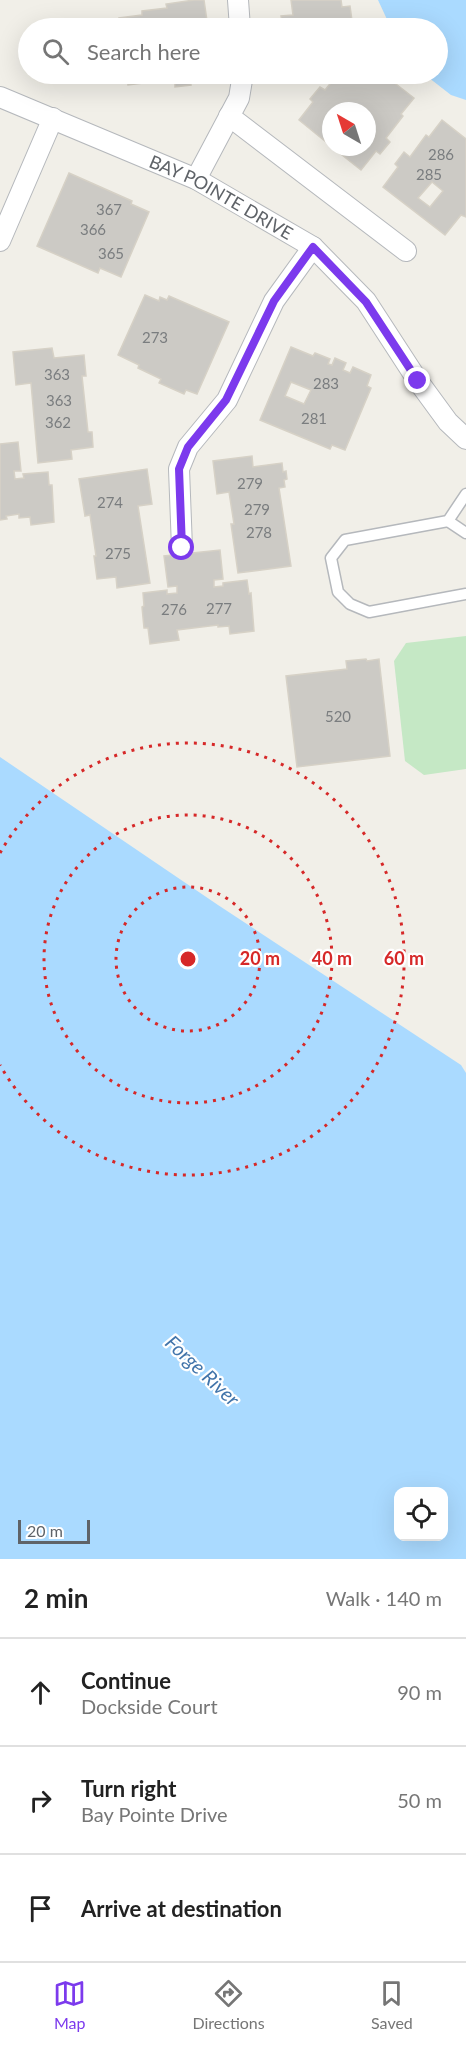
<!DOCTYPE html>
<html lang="en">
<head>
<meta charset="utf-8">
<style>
	:root { --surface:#fff; --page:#f2f2f2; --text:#222; --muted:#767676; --line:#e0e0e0; --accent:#7c3aed }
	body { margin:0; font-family:Lato,sans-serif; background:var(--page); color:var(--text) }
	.controls { position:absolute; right:18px; bottom:18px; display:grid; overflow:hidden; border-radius:12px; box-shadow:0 6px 24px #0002 }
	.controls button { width:54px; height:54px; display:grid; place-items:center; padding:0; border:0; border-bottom:2px solid var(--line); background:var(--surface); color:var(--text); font:30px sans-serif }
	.compass { position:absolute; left:322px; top:102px; width:54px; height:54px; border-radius:50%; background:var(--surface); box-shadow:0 6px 24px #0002; rotate:321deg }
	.scale { position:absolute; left:18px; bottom:15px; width:72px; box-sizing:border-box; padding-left:6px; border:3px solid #5f6368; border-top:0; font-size:16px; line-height:21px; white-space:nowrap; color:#5f6368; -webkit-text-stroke:4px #fff; paint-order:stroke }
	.stop { position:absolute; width:18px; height:18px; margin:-14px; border:4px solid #7c3aed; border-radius:50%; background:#fff }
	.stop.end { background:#7c3aed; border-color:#fff; box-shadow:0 2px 6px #0008 }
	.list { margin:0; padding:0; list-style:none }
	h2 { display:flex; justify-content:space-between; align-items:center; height:78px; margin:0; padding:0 24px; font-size:26px }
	h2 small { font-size:20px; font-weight:400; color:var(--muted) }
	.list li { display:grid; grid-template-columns:39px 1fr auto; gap:18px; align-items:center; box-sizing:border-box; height:108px; padding:0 24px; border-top:2px solid var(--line) }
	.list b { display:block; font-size:22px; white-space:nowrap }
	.list p { margin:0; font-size:20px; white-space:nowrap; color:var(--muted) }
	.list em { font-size:20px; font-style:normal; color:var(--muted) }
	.icon { flex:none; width:33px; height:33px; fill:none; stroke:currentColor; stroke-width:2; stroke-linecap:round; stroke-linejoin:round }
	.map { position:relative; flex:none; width:466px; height:1559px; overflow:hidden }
	.search { position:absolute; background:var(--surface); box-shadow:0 6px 24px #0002; left:18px; right:18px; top:18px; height:66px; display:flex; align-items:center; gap:15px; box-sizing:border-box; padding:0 21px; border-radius:33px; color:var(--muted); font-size:22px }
	.sheet { height:402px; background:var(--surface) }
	nav { display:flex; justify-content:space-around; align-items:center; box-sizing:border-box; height:84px; border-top:2px solid var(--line); background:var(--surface); font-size:16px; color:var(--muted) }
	nav a { display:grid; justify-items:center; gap:3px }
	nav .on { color:var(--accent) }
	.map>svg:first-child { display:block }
	.green { fill:#c5e8c5 }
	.water { fill:#aadaff; fill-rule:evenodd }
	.building { fill:#cccac5; stroke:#d6d1c6; stroke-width:1.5; fill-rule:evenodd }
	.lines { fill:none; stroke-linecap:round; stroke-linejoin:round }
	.service-casing { stroke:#b5b8bc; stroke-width:13 }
	.minor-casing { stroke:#b5b8bc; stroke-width:22 }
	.service { stroke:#fff; stroke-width:10 }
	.minor { stroke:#fff; stroke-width:20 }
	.route { stroke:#7c3aed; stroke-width:8 }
	.ring { fill:none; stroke:#d62828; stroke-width:3; stroke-dasharray:3 6 }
	.labels { text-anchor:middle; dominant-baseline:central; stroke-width:4.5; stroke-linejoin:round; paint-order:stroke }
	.number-label { font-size:15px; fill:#7a7d7f }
	.street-label { font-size:18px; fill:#5f6368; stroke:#fff }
	.water-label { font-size:20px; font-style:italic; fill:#4174aa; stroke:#fff }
	.centre { fill:#d62828; stroke:#fff; stroke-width:3 }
	.ring-label { font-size:18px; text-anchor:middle; font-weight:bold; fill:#d62828; stroke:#fff; stroke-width:4.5; stroke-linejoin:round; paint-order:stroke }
</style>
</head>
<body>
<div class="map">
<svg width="466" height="1559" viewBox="0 0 466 1559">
	<rect width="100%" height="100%" fill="#f1efe8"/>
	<!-- green -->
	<path class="green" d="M466,636V769L424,775L405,761L394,661L406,643Z"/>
	<!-- water -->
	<g class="water">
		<path d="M378,0H466V100L451,95L424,74H438V28H391Z"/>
		<path d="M0,757L218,905L461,1065L466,1073V1559H0ZM398,1492H444V1536H398Z"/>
	</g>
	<!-- building -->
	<g class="building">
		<path d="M194,0H204L208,28H121L119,18L142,15V11L167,8L166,4Z"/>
		<path d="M291,0H341L342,7L350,6L353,28H283L281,16L293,15Z"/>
		<path d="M127,74H214V77L190,80L191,85L175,87V79L128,85Z"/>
		<path d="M338,74H383L414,98L401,114L403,116L386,138L390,142L380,154L376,151L361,170L332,147H367V111H331V146L299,120L313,102L310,99L320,87L325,90Z"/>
		<path d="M442,120L466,139V217L461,215L445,235L383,187L398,167L395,164L404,152L410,157L426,135L429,137ZM432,182L443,191L430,207L418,198Z"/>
		<path d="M69,173L132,201L131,204L149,212L121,277L100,268L98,273L37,246Z"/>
		<path d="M145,295L159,301L160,297L167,300L169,296L229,322L197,394L186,390L184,394L159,383L161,379L138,368L139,365L118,355Z"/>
		<path d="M291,347L313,356L315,353L330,359L328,364L332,365L335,358L346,363L343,370L350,373L353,367L371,375L367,386L371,388L345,450L332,445L330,449L260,420ZM291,382L311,390L304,404L285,396Z"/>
		<path d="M52,348L54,358L84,355L86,376H82L88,432H92L93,447L71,450L72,459L38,463L31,383L16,385L13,352Z"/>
		<path d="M18,442L21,471H14L15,479L24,478L23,474L48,472L49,485H52L54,522L31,525L30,517L19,518V514L6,516L7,519L0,520V444Z"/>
		<path d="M252,456L253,467L282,463L283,472L286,471L287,479L284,480L285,487L279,488L291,566L238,573L231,524H234L229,492L217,494L213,461Z"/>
		<path d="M147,469L152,504L138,506L150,583L117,588L116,577L97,579L94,556H96L90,515L85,516L79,479Z"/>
		<path d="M220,550L223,579L214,580V587L223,586V583L247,580L249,594L251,593L254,631L230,634L229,626L218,627V625L177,630L179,640L150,644L148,628H144L142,607L144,606L143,593L167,590V594L177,593V586L168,587L164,556Z"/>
		<path d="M366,659L367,661L379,659L390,756L297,767L286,676L347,669L346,661Z"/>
	</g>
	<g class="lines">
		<!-- service casing -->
		<g class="service-casing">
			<g id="service">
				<path d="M466,494L448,521L345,540L331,558L338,592L350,604L369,612L466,594"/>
				<path d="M448,521L466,533"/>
			</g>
		</g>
		<!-- minor casing -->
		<g class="minor-casing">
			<g id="minor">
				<path d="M238,0L240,28"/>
				<path id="s1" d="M0,97L196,179L313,247L366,301L418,381L448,422L466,439"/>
				<path d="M229,116L406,251"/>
				<path d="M196,179L239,98L243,74"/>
				<path d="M0,241L53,118"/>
				<path d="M182,548L179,469L188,447L227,400L274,301L313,247"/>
			</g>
		</g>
		<!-- service -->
		<use href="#service" class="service"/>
		<!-- minor -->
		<use href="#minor" class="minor"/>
	</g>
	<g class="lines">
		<!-- route -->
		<path class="route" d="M182,548L179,469L188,447L226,400L274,301L313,247L366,302L418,381"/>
	</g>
	<!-- distance rings -->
	<g class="ring">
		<circle cx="188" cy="959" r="72"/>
		<circle cx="188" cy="959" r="144"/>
		<path d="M0 853A216 216 0 1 1 0 1065"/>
	</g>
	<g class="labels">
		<!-- number labels -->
		<g class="number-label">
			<text x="441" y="154">286</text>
			<text x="429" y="174">285</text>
			<text x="109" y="209">367</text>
			<text x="93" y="229">366</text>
			<text x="111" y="253">365</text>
			<text x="155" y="337">273</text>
			<text x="57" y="374">363</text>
			<text x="326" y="383">283</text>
			<text x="59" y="400">363</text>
			<text x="314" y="418">281</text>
			<text x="58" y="422">362</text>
			<text x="250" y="483">279</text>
			<text x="110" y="502">274</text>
			<text x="257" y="509">279</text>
			<text x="259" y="532">278</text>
			<text x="118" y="553">275</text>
			<text x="219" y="608">277</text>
			<text x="174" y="609">276</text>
			<text x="338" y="716">520</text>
		</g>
		<!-- street labels -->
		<g class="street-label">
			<text stroke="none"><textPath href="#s1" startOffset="243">BAY POINTE DRIVE</textPath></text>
		</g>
		<!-- water labels -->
		<g class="water-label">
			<text transform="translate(203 1370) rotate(43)">Forge River</text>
		</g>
	</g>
	<circle cx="188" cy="959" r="9" class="centre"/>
	<g class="ring-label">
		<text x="260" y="965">20 m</text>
		<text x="332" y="965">40 m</text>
		<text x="404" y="965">60 m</text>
	</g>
</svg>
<div class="controls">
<button><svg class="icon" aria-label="locate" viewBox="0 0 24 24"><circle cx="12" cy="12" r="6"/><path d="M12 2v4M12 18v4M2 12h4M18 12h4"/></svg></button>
</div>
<svg class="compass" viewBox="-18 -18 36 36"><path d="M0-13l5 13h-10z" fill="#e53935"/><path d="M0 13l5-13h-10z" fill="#767676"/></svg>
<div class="scale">20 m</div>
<div class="stop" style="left:182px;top:548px"></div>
<div class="stop end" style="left:418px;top:381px"></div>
<div class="search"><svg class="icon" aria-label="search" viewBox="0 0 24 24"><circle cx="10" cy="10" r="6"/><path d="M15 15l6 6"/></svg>Search here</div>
</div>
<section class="sheet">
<h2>2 min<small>Walk · 140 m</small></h2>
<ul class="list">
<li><svg class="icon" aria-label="ahead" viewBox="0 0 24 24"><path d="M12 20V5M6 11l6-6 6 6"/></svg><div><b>Continue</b><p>Dockside Court</p></div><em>90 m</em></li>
<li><svg class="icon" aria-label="right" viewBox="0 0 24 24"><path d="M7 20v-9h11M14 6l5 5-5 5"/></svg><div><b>Turn right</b><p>Bay Pointe Drive</p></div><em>50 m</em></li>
<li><svg class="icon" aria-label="arrive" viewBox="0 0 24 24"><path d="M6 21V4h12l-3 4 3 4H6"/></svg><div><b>Arrive at destination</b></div></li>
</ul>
</section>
<nav>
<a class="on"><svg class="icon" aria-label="map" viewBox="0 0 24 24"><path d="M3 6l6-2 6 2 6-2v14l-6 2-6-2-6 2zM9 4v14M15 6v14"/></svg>Map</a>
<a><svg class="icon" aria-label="directions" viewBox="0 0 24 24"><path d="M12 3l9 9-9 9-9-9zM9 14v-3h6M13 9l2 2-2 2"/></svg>Directions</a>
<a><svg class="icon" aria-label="saved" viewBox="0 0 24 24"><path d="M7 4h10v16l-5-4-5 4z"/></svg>Saved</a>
</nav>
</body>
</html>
